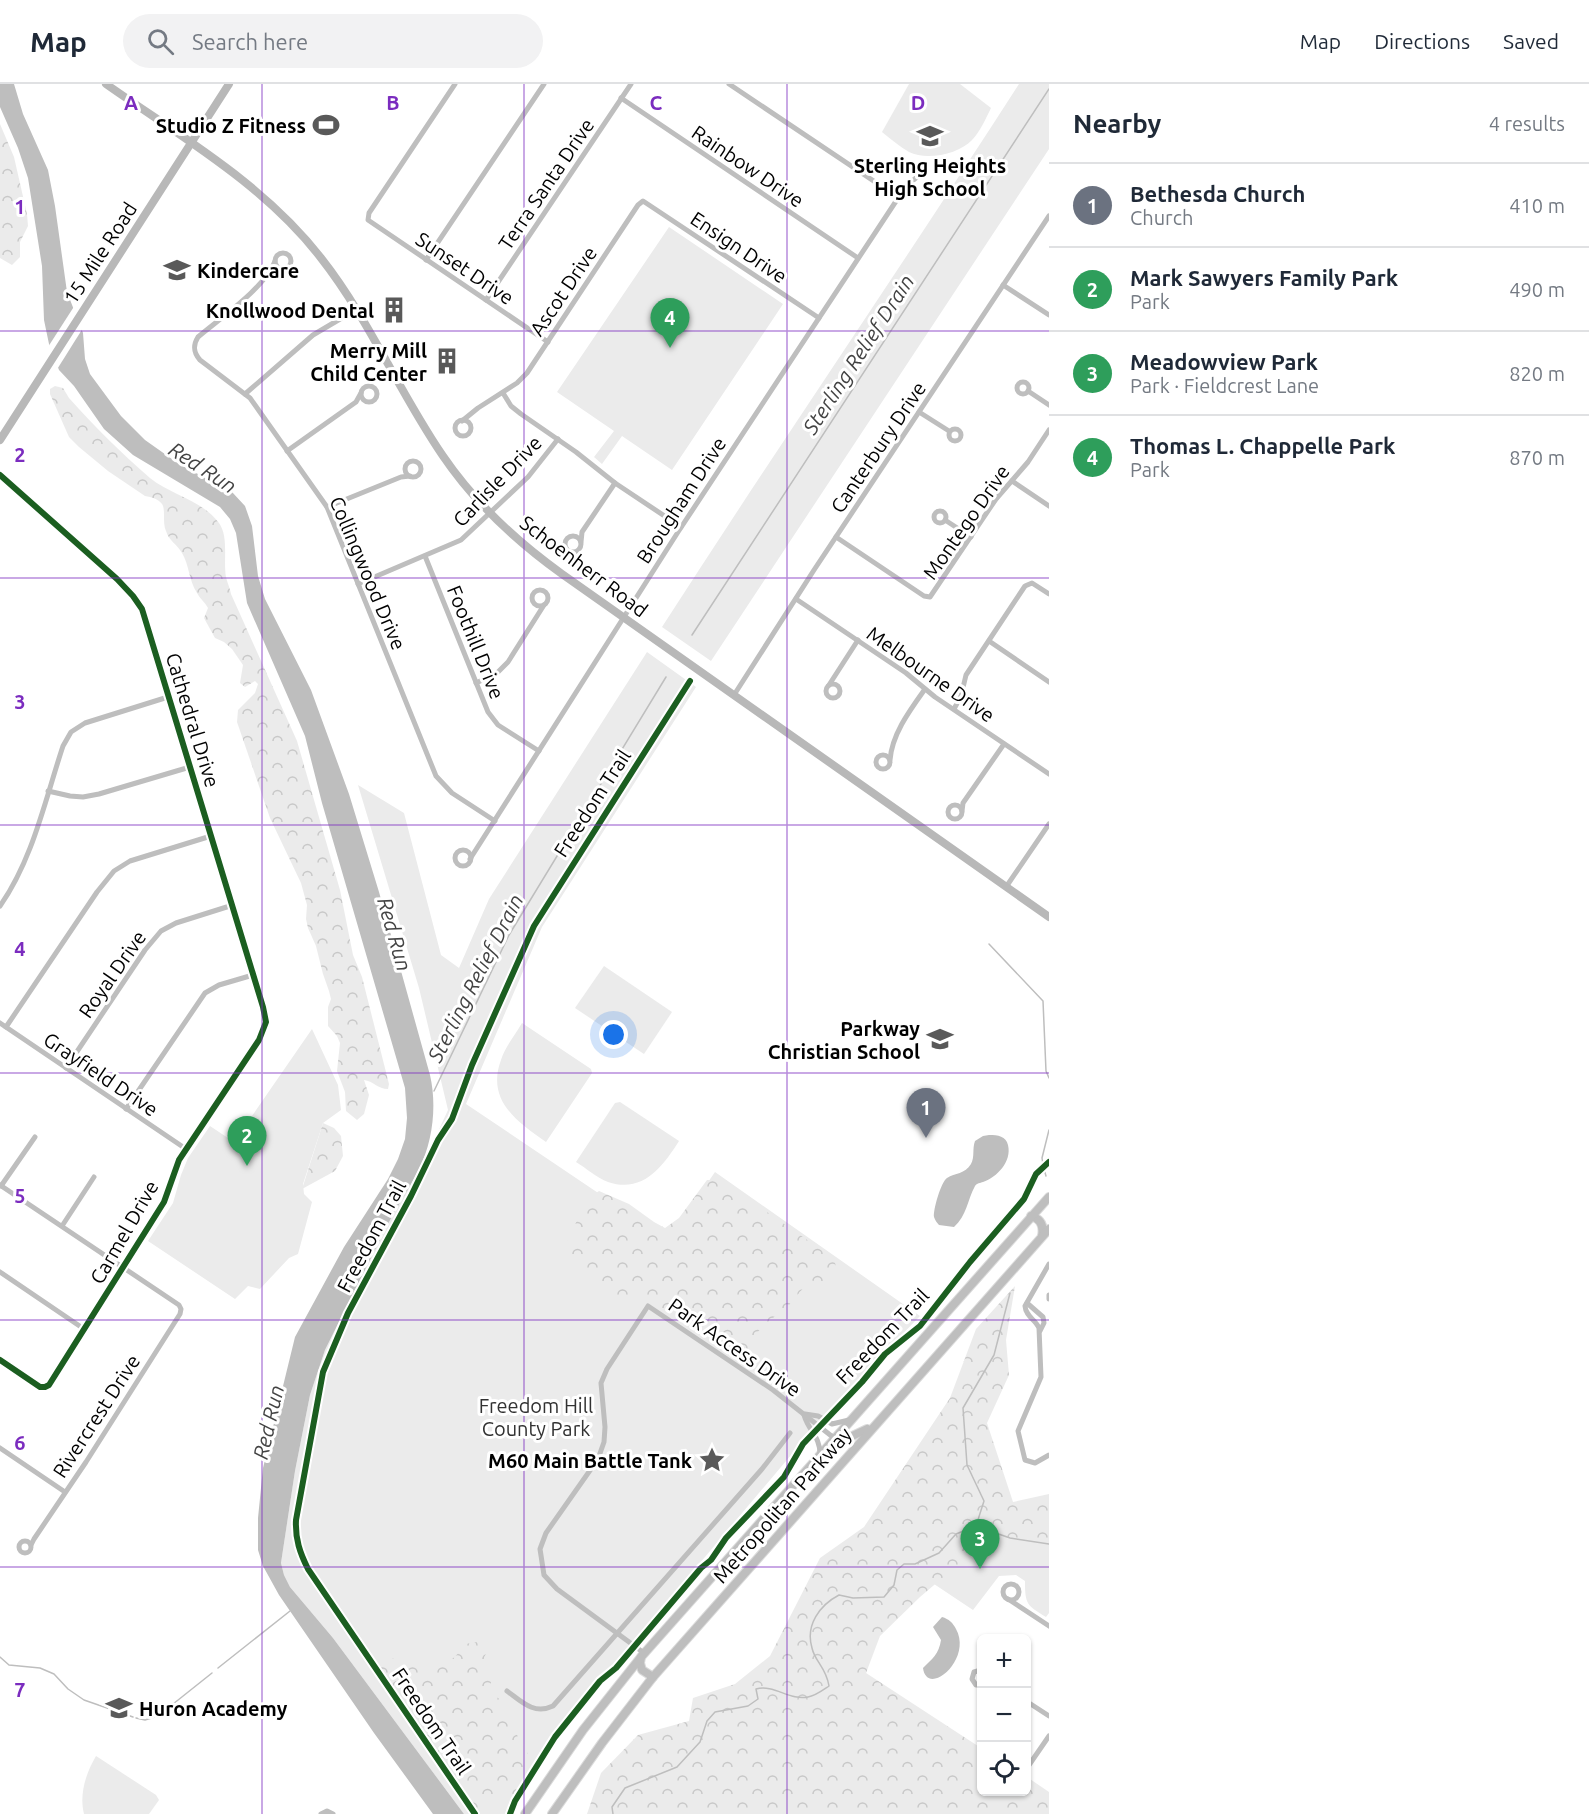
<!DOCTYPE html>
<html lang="en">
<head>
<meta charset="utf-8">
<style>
	:root { --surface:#fff; --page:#f2f2f3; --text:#1f2937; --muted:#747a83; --line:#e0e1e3; --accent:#595959 }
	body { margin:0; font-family:Ubuntu,sans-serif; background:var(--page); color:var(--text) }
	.controls { position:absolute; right:18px; bottom:18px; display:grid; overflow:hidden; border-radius:9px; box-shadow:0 2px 4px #0004 }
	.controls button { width:54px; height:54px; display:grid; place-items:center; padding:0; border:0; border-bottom:2px solid var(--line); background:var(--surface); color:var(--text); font:30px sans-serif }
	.you { position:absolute; left:614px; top:951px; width:21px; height:21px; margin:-15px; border:4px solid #fff; border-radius:50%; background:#1a73e8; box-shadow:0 0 0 9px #1a73e833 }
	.badge { display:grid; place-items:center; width:39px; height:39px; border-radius:50%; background:var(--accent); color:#fff; font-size:20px; font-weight:700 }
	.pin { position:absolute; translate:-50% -50px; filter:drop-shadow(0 2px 3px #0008) }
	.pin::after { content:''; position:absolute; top:32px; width:21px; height:18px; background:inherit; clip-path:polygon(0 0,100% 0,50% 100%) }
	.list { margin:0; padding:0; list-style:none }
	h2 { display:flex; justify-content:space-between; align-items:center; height:78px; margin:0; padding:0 24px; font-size:26px }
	h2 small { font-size:20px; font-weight:400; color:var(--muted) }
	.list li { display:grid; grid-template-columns:39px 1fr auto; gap:18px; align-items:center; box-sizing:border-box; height:84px; padding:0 24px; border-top:2px solid var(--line) }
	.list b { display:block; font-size:22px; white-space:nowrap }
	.list p { margin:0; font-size:20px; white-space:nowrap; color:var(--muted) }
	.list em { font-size:20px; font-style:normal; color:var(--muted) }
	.icon { flex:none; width:33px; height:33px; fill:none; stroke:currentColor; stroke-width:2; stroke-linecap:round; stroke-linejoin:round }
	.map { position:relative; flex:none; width:1049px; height:1730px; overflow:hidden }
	header { display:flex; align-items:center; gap:36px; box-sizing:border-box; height:84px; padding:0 30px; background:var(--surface); border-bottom:2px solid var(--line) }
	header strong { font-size:28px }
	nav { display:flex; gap:33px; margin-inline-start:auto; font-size:21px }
	.search { width:420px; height:54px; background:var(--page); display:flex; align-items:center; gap:15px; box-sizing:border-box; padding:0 21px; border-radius:33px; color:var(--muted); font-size:22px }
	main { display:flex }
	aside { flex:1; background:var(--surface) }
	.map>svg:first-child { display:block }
	.green { fill:#ebebeb }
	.forest { fill:url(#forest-crowns) }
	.water { fill:#bebebe }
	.pier { fill:#fff }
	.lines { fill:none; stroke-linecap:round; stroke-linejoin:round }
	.stream { stroke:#bebebe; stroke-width:1.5 }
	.primary-casing { stroke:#dbdbdb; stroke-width:10 }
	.minor { stroke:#bebebe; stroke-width:5 }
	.secondary { stroke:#b8b8b8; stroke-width:8 }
	.primary { stroke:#bebebe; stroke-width:8 }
	.cycleway-casing { stroke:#fff; stroke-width:10 }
	.cycleway { stroke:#1b5e20; stroke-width:6 }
	.grid { fill:none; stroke:#7b2cbf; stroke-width:1.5; stroke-opacity:0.55 }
	.labels { text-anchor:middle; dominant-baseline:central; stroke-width:6; stroke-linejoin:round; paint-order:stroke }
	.poi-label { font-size:20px; font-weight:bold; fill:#000; stroke:#fff; text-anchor:end }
	.street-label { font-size:20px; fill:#000; stroke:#fff }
	.park-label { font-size:20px; fill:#323232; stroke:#fff }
	.water-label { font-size:21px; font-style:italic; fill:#434343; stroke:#fff }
	.grid-label { font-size:20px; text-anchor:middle; font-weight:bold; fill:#7b2cbf; stroke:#fff; stroke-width:6; stroke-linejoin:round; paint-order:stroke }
</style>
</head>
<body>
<header>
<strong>Map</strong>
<div class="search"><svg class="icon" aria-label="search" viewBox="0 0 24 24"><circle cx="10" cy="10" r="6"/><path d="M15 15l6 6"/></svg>Search here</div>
<nav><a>Map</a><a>Directions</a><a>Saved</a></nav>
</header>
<main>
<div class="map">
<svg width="1049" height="1730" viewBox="0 0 1049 1730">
	<defs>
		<pattern id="forest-crowns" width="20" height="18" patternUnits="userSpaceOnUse" patternTransform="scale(1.5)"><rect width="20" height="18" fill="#ebebeb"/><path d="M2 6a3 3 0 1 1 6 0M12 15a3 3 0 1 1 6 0" fill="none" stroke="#c8c8c8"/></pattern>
	</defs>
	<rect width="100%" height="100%" fill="#fff"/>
	<!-- green -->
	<g class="green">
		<path d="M909,0H960L991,24C986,34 980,48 972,56C959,70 927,77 909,68C900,63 891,55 882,48Z"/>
		<path d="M1019,0H1049V65L711,577L662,543C779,361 902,182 1019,0Z"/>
		<path d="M669,143L783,220L672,386L622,352L602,380L594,373L614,347L557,308Z"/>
		<path d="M647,568L696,603L542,843L466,1020L668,1156L715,1088L920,1232L829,1326L613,1582L586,1610L540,1672L507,1730H464L333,1554L290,1503L284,1491L281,1479L295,1387L310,1311L325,1266L389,1138L425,1076L448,1026L419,904L358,701L404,729L441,871L459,884L489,815Z"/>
		<path d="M604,882L672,928L644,970L575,924Z"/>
		<path d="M522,939L591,985L592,989L546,1058C517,1038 486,1016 501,976C505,963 515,951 522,939Z"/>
		<path d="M312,945L338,1001L341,1026L323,1039L303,1100L304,1110L312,1118L298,1170L289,1174L260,1205L248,1202L235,1215L148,1157L173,1119L181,1091L188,1074L210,1042L234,1058Z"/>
		<path d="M620,1018L679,1057C663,1082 643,1110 608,1098C597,1094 586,1084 576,1078L615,1019Z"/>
		<path d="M1010,1454L1049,1460V1529L1046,1533C1027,1521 1025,1521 1025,1497L1016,1491L999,1492L973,1526L904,1480Z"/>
		<path d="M96,1672L156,1711L159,1716L149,1730H84C79,1710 86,1689 96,1672Z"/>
	</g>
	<!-- forest -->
	<g class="forest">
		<path d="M0,40L14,73L27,130L28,142L20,158V173L12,181L0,174Z"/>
		<path d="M55,302L63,304L69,314C95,343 121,369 150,394C171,411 202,416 219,439C229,453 223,476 226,493C227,498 230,504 231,510L297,657L340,806L353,871L362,893L389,1000L388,1005C378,1005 373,997 364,996L369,1011L364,1030L357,1036L346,1027L345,1008L337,987L340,959L337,952L328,942V923L331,915L329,907L323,890L316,862L308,844L306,835L307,821L301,799L270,734L237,638L238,626L255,609L258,600L255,597L245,603L240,599L243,581L232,565L224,558L215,554L204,534L208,524C205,518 200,515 197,509C189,497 189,480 182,469C177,460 169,457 166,447C162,438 166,426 162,420C158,415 152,413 145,412L108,387L79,363L69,353L50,310V305Z"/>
		<path d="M323,1039L334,1044L341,1052L343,1072L335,1087L302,1105Z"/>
		<path d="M707,1096H721L833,1174C838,1182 836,1194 830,1201L810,1196L789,1221L763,1242L749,1258L755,1279L739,1278L698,1248L679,1231L659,1223L643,1213L620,1214L598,1207L563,1175L566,1161L586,1116L599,1107L629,1120L654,1138L665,1144L679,1134Z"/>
		<path d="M1015,1202L1006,1256L1009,1291L987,1339L1013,1418L1049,1410V1460L1010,1454L974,1467L920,1513L880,1552L866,1589L981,1664V1708H1026L1027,1693L1049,1708V1730H587L601,1689L638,1651L689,1637L693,1614L735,1600L770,1572L820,1474L864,1443L950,1314L976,1245Z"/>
		<path d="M477,1558L484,1561L487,1567L484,1574L496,1585L490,1601L492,1609L509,1623L513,1644L528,1670L525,1693L516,1709L503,1717L492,1715L489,1728L486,1730H472L465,1723L435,1673L385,1603L374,1583L384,1574C392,1575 400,1575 408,1576C436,1579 447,1588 465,1560Z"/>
	</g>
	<!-- water -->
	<g class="water">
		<path d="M0,0H14L23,30L48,86L55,122L67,208L83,249L85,275L90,290L121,332L145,356L179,380L232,408L245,422L252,442L258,492L265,515L311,606L349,710L379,808L430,991C437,1021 433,1057 419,1085C409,1106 395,1125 385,1146C365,1186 345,1226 325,1266L310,1311L295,1387L281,1479L284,1491L290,1503L333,1554L464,1730H433L374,1649L279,1511L263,1482L258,1466V1434L263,1384L295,1253L344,1163L388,1095L398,1075L405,1055L407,1034L405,1004L322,719L305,652L247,519L236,449L230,435L220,423L133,371L104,345L74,302L59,286L49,260L44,236L42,182L28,94L18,64L0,23Z"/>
		<path d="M989,1051C998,1051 1006,1052 1008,1061C1012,1078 997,1093 983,1098C980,1099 977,1099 975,1102C967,1117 967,1131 954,1143L939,1141C937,1139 935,1136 934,1133C933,1126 941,1098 947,1094C955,1089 965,1090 971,1080C975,1073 972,1065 975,1057L983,1052Z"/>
		<path d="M942,1533C949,1535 953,1539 956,1545C973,1576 927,1614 923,1584C932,1575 939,1570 941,1556L933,1543Z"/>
	</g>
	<!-- pier -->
	<path class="pier" d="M75,221L83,244L56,287L48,263Z"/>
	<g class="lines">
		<!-- stream -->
		<g class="stream">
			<path d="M692,551L1049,5"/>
			<path d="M989,860L1043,917L1046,987L1049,994"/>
			<path d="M434,1007L509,851L666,593"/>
			<path d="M1043,1080L1042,1074L1049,1046"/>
			<path d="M1044,1085L1046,1092"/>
			<path d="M976,1442L984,1417L967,1381L963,1324L994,1271L1010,1209"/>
			<path d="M0,1573L9,1581L40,1584L54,1590L68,1605L84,1616L133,1633"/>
			<path d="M218,1584L290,1527"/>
			<path d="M136,1634L145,1636L158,1632L212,1589"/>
			<path d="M613,1730L612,1723L625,1704L677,1683L700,1658L707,1637L715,1628L748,1622L758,1615L756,1605C774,1600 790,1617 808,1613C815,1612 823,1606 829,1602C826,1583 815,1578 812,1564C805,1541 820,1521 839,1511L853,1514L884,1513L894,1501L897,1486L904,1480H915L939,1469L956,1450L976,1442L1010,1454L1049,1460"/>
		</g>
		<!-- primary casing -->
		<g class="primary-casing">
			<g id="primary">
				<path d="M1031,1132C1041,1135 1044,1142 1042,1152"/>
				<path d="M834,1354L846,1355L867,1345"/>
				<path d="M641,1573L640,1579L642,1586L653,1593"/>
				<path d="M525,1730L583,1646L641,1573L1049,1113"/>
				<path d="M552,1730L602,1659L653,1593L1049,1145"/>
			</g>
		</g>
		<!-- minor -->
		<g class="minor">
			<path d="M455,0L369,129L368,136L548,258"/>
			<path d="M729,0L899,114"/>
			<path d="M621,14L858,174"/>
			<circle cx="283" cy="177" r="8"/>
			<path d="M426,176L544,0"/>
			<path d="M275,177C266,203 219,235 198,253C193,261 193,268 200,276L250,314L327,423L436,692L452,709L495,737"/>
			<path d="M1003,201L1049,231"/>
			<path d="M486,216L631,0"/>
			<circle cx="1023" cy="304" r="6"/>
			<circle cx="369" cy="310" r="8"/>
			<path d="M1028,307L1049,321"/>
			<path d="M503,309L511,322L521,330L576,368L615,399L681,443"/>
			<path d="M245,310L313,251L357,225"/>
			<path d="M919,328L949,347"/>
			<circle cx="463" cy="344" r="8"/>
			<path d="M462,337L478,324L517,299L527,289L638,121L643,117L819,234"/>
			<circle cx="955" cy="351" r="6"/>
			<path d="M287,367L356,318L361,309"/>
			<circle cx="413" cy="385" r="8"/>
			<path d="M0,391L117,495L133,512L142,525L263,923L266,938L259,956L179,1076L164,1118L49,1301L45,1303H40L0,1276"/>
			<path d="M1012,397L1049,422"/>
			<path d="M327,423L401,393L410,392"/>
			<circle cx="940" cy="433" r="6"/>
			<path d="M945,436L971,453"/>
			<circle cx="573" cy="460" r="8"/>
			<path d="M836,453L924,512L930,513L996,415L1028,378L1049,346"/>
			<path d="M581,458L582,448L615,399"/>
			<path d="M425,472L488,628L498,641L539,667"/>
			<path d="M358,500L461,456L528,393L558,355"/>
			<circle cx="540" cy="514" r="8"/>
			<path d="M796,515L906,589L935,613L1049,690"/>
			<path d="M989,557L1049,598"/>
			<path d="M476,599L497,589L508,578L544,521"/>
			<circle cx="833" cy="607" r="7"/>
			<path d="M829,601L858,556"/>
			<path d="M734,611L814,486L1049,132"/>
			<path d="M954,625L961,612L966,591L1025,502L1032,499L1049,510"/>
			<circle cx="883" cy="678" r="7"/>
			<path d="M890,676C892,650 910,626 925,605"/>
			<path d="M48,707L70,712L83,713L99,710L190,683"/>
			<circle cx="955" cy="728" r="7"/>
			<path d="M962,727L963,719L1004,660"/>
			<circle cx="463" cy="774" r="8"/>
			<path d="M470,775L678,448L906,102L922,89"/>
			<path d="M1006,803L1049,740"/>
			<path d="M0,822C33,775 45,716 63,662L71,648L85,639L168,613"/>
			<path d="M0,939L186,1065"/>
			<path d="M6,943L97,808L114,787L130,777L211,752"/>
			<path d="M66,984L145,866L161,847L176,839L233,821"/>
			<path d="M126,1025L205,909L219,901L253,891"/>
			<path d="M0,1101L179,1221L181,1225L180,1230L86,1378L34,1455L31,1461"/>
			<path d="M1,1102L35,1053"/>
			<path d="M62,1142L94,1093"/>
			<path d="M1049,1180L1025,1222C1026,1233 1035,1235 1039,1244L1041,1293L1018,1347L1025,1376L1035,1379L1049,1371"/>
			<path d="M0,1188L84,1245"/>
			<path d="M1049,1211V1215"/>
			<path d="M1027,1219L1043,1233L1044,1239L1040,1247"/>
			<path d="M805,1330L818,1332L832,1340L849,1336"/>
			<path d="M804,1331C809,1348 820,1352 820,1370"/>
			<path d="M0,1364L65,1408"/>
			<circle cx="25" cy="1463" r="6"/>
			<circle cx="1011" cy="1508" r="8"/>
			<path d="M1008,1515L1049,1542"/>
			<path d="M644,1569L557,1505L544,1491L540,1465L546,1449L598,1375L604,1358L605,1343L601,1299L607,1285L648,1222L773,1306L834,1354"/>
			<path d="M981,1586L974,1588L972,1595L976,1601H981"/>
			<path d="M507,1607C522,1618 534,1631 553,1622L762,1385L790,1349"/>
			<path d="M1026,1617L1049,1632"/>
			<path d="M1027,1684L1049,1652"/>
			<path d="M321,1730L327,1727L333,1730"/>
		</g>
		<!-- secondary -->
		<g class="secondary">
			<path d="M106,0C181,53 264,100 321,174C369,235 399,308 443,372C475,419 516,457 562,490L1049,833"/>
			<path d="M0,356L229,0"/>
		</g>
		<!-- primary -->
		<use href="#primary" class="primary"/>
		<!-- cycleway casing -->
		<g class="cycleway-casing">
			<g id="cycleway">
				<path d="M0,391L117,495L133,512L142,525L263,923L266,938L259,956L179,1076L164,1118L49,1301L45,1303H40L0,1276"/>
				<path d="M475,1730L308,1485C300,1469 295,1455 296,1436L323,1288L348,1229L411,1112L438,1056L452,1035L472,981L534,842L690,597"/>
				<path d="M510,1730L515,1717L555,1653L600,1597L616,1584L701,1484L711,1476L726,1454L784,1393L803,1360L862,1298L885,1270L920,1242L970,1178L1024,1115L1036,1090L1049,1078"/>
			</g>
		</g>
		<!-- cycleway -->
		<use href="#cycleway" class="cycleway"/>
	</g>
	<!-- grid -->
	<path class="grid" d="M262,0V1730M524,0V1730M787,0V1730M0,247H1049M0,494H1049M0,741H1049M0,989H1049M0,1236H1049M0,1483H1049"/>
	<!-- icons -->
	<defs>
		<g id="stadium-bare" transform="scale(2.07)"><path d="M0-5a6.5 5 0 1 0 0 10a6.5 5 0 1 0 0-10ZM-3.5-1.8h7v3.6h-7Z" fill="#595959" stroke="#fff" stroke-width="2.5" paint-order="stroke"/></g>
		<g id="school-bare" transform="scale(2.07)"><path d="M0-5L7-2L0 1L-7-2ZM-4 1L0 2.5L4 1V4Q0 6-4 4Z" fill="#595959" stroke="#fff" stroke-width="2.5" paint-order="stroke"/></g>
		<g id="building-bare" transform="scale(2.07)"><path d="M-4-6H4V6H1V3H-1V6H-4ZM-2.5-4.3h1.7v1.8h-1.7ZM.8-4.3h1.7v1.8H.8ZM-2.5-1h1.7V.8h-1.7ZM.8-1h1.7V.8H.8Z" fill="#595959" stroke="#fff" stroke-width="2.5" paint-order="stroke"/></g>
		<g id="sight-bare" transform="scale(2.07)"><path d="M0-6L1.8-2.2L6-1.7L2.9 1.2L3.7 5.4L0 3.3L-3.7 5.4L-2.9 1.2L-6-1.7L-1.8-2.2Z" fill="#595959" stroke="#fff" stroke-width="2.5" paint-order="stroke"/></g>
	</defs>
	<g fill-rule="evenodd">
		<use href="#stadium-bare" x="326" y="41"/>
		<use href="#school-bare" x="930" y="52"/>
		<use href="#school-bare" x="177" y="186"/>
		<use href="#building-bare" x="394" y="226"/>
		<use href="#building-bare" x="447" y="277"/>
		<use href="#school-bare" x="940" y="955"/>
		<use href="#sight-bare" x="712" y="1376"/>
		<use href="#school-bare" x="119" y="1624"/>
	</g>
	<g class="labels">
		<!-- poi labels -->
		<g class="poi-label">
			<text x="306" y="41">Studio Z Fitness</text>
			<text x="930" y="81" text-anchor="middle">Sterling Heights<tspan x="930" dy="23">High School</tspan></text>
			<text x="197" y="186" text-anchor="start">Kindercare</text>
			<text x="374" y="226">Knollwood Dental</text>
			<text x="427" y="266">Merry Mill<tspan x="427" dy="23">Child Center</tspan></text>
			<text x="920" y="944">Parkway<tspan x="920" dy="23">Christian School</tspan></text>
			<text x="692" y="1376">M60 Main Battle Tank</text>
			<text x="139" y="1624" text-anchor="start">Huron Academy</text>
		</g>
		<!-- street labels -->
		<g class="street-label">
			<text transform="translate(748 82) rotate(34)">Rainbow Drive</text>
			<text transform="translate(546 100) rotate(-56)">Terra Santa Drive</text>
			<text transform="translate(739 163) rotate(34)">Ensign Drive</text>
			<text transform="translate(100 169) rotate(-57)">15 Mile Road</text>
			<text transform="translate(465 184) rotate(34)">Sunset Drive</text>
			<text transform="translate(563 207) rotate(-56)">Ascot Drive</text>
			<text transform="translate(878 363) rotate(-56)">Canterbury Drive</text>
			<text transform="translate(497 397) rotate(-46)">Carlisle Drive</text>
			<text transform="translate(681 416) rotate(-57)">Brougham Drive</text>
			<text transform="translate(966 438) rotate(-55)">Montego Drive</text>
			<text transform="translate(584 482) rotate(37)">Schoenherr Road</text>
			<text transform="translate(368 489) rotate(67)">Collingwood Drive</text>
			<text transform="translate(476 558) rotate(68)">Foothill Drive</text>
			<text transform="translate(931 590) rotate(35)">Melbourne Drive</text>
			<text transform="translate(193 636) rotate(73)">Cathedral Drive</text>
			<text transform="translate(592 719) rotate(-57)">Freedom Trail</text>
			<text transform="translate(112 890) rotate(-55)">Royal Drive</text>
			<text transform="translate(101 990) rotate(34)">Grayfield Drive</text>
			<text transform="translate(124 1148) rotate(-60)">Carmel Drive</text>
			<text transform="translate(371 1152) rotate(-62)">Freedom Trail</text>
			<text transform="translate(882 1252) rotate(-46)">Freedom Trail</text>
			<text transform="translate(735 1263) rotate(35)">Park Access Drive</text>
			<text transform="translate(96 1332) rotate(-57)">Rivercrest Drive</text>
			<text transform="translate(782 1421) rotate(-49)">Metropolitan Parkway</text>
			<text transform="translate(432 1637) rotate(56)">Freedom Trail</text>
		</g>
		<!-- park labels -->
		<g class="park-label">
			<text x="536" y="1321">Freedom Hill<tspan x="536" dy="23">County Park</tspan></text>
		</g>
		<!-- water labels -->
		<g class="water-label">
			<text transform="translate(858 270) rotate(-57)">Sterling Relief Drain</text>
			<text transform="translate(203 383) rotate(33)">Red Run</text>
			<text transform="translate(395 850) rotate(74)">Red Run</text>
			<text transform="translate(475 894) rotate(-63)">Sterling Relief Drain</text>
			<text transform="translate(268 1338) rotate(-77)">Red Run</text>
		</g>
	</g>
	<g class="grid-label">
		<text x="131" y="26">A</text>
		<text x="393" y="26">B</text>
		<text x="656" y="26">C</text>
		<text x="918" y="26">D</text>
		<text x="20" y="130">1</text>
		<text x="20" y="378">2</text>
		<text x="20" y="625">3</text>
		<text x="20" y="872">4</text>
		<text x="20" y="1119">5</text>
		<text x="20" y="1366">6</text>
		<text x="20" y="1613">7</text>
	</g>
</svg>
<div class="controls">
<button>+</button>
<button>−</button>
<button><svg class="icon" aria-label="locate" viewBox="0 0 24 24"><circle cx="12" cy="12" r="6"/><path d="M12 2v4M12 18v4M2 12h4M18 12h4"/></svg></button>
</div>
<div class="you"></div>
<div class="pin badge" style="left:926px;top:1054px;background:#6b7280">1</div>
<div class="pin badge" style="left:247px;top:1082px;background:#2e9e5b">2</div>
<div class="pin badge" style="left:980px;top:1485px;background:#2e9e5b">3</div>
<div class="pin badge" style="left:670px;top:264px;background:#2e9e5b">4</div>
</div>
<aside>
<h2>Nearby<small>4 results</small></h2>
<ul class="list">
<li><span class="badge" style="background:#6b7280">1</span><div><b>Bethesda Church</b><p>Church</p></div><em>410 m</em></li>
<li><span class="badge" style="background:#2e9e5b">2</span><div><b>Mark Sawyers Family Park</b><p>Park</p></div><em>490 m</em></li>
<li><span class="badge" style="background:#2e9e5b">3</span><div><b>Meadowview Park</b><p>Park · Fieldcrest Lane</p></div><em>820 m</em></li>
<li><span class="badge" style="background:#2e9e5b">4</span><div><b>Thomas L. Chappelle Park</b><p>Park</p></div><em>870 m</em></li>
</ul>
</aside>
</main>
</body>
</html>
